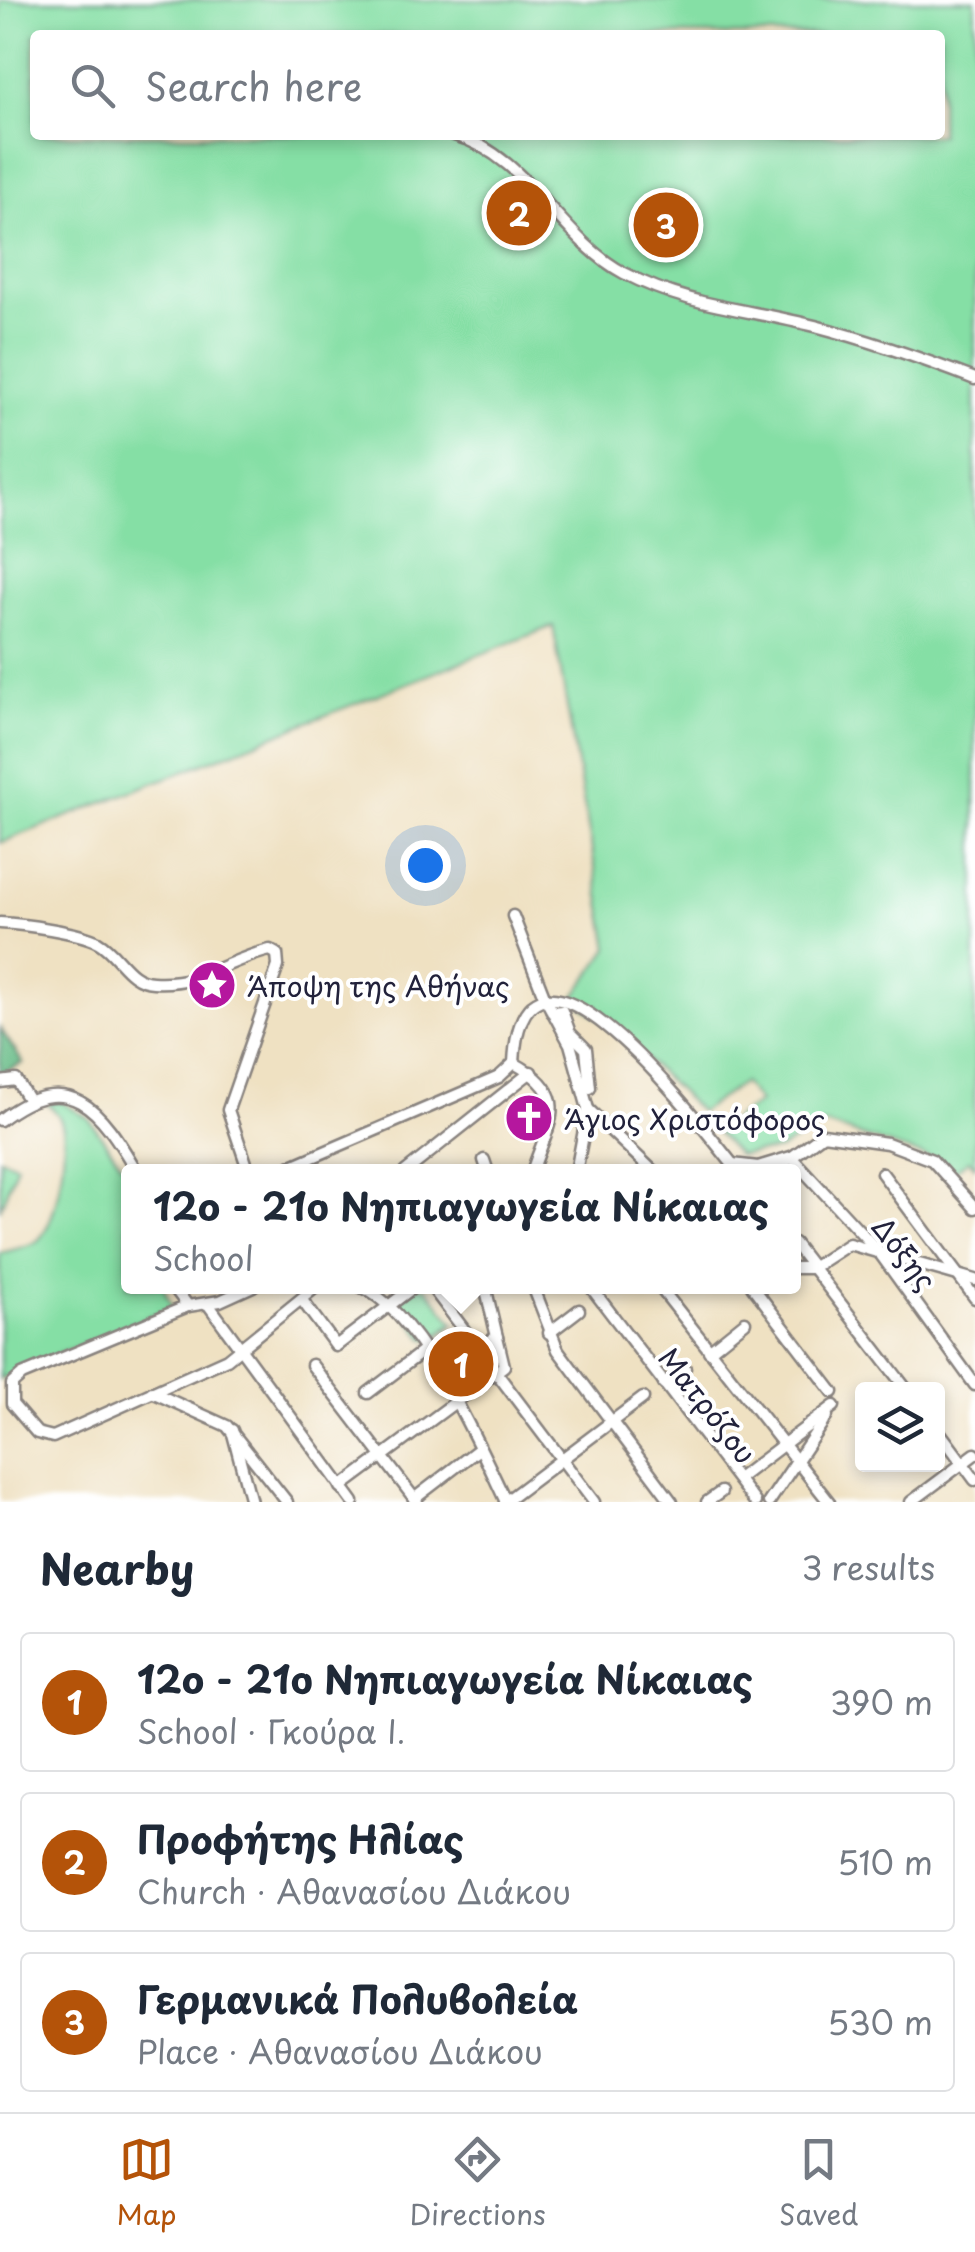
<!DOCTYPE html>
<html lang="en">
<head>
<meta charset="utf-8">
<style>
	:root { --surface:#fff; --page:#f6f6f7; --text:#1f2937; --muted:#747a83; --line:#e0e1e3; --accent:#b45309 }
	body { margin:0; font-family:"Playpen Sans",sans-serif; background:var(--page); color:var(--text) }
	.controls { position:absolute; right:30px; bottom:30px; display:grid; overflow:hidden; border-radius:10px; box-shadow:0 5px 15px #0003 }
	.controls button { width:90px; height:90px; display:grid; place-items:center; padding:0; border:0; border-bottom:2px solid var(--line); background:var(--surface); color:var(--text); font:50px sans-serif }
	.you { position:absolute; left:425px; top:865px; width:35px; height:35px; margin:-25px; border:8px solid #fff; border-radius:50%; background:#1a73e8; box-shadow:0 0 0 15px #1a73e833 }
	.badge { display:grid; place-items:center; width:65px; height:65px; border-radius:50%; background:var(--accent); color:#fff; font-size:32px; font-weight:700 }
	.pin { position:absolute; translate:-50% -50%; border:5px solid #fff; box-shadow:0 2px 10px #0006 }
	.popup { position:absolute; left:121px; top:1164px; width:680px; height:130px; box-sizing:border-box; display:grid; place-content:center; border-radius:10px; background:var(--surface); filter:drop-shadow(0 2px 8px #0005); font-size:32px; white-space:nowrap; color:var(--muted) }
	.popup b { font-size:38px; color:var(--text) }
	.popup::after { content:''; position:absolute; left:50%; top:100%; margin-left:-20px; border:20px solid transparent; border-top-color:var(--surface) }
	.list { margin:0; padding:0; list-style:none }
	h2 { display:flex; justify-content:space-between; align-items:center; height:130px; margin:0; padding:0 40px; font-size:42px }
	h2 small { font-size:32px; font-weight:400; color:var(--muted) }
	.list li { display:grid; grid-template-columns:65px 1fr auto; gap:30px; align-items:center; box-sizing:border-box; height:140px; margin:0 20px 20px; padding:0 20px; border:2px solid var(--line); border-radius:10px }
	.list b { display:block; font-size:38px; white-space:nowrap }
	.list p { margin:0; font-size:32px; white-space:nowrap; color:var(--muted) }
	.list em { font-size:32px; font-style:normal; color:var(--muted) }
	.icon { flex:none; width:55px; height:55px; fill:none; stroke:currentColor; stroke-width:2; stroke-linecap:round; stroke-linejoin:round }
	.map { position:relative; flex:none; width:975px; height:1502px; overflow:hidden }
	.search { position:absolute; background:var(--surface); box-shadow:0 5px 15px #0003; left:30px; right:30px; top:30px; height:110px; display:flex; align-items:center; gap:25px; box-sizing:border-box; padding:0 35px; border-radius:10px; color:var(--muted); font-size:38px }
	.sheet { height:610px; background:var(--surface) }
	nav { display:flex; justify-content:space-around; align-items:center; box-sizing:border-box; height:140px; border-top:2px solid var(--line); background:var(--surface); font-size:28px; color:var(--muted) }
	nav a { display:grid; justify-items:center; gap:5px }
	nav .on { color:var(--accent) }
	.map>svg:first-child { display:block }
	.green { fill:#85dfa5; stroke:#548070; stroke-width:2.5; fill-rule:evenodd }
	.forest { fill:#6cbe8a; stroke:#477062; stroke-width:2.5 }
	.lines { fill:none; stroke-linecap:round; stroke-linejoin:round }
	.minor-casing { stroke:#88827e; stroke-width:15 }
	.minor { stroke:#fff; stroke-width:10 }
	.labels { text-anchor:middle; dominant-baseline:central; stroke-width:8; stroke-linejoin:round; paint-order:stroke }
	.poi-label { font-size:28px; fill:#22223b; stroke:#fff; text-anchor:start }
	.street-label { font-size:28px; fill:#22223b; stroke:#fff }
</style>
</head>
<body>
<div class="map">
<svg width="975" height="1502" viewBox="0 0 975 1502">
	<rect width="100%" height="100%" fill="#fff"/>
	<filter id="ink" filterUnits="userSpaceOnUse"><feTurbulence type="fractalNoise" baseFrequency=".01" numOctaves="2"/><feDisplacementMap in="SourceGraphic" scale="20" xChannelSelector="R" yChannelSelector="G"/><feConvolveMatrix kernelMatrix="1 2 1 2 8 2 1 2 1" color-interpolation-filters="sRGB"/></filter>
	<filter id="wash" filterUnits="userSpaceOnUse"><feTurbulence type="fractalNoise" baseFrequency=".0048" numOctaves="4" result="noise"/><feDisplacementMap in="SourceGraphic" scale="40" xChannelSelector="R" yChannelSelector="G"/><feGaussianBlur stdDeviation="2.25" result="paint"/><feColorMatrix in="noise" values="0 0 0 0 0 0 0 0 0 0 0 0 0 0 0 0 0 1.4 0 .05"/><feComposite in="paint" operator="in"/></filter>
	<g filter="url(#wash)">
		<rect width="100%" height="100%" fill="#efe1c2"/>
		<!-- green -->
		<g class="green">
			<path d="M0,0H975V1166L969,1160L951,1173L934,1159L824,1124L779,1150L738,1155L716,1132L759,1102L743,1083L700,1112L613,1028L573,999L609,948L553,626L0,843ZM35,35H940V135H35Z"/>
			<path d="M60,1101L89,1119L128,1173V1286L163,1287L172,1307L0,1379V1253C11,1250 28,1247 37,1241C57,1225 67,1152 63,1128C61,1116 55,1109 46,1103Z"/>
			<path d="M0,1158L17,1164L0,1210Z"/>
			<path d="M417,1287H426L454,1323L434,1339H425L395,1301Z"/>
		</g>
		<!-- forest -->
		<path class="forest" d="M0,1028L23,1063L0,1074Z"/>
	</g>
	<g filter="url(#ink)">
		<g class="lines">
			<!-- minor casing -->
			<g class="minor-casing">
				<g id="minor">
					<path d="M454,135C527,155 560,239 624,273C689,307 748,309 815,326C869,340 923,359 975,379"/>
					<path d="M513,916L544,996L570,1044L588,1109L576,1172"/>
					<path d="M0,923C23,924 79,932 98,942C119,954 127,981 153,982C203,985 226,960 270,950L277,954L278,966L228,1110L249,1172"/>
					<path d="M552,1012L562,1011L570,1033L586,1049L590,1088"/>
					<path d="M514,1063C522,887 700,1124 737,1170"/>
					<path d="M514,1063C574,1096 548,1122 532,1172"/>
					<path d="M0,1082L16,1080L28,1099"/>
					<path d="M588,1109L654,1172"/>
					<path d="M0,1120C69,1067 100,1108 137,1172"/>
					<path d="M484,1160L488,1172"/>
					<path d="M732,1164L758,1167L791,1157L879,1252L975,1385"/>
					<path d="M278,1172L499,1077L514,1063"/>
					<path d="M405,1172L531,1072"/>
					<path d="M772,1172L823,1134L887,1143L932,1160L975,1208"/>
					<path d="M882,1173L975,1298"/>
					<path d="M794,1243L907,1390"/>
					<path d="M794,1268H812L849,1244L975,1280"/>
					<path d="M173,1286L188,1306"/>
					<path d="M253,1286L220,1301L188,1306L22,1375L12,1384V1404L37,1433L53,1437L227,1359L317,1286"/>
					<path d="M359,1286C419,1309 479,1445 506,1502"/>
					<path d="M431,1286L594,1502"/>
					<path d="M533,1286L558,1350L672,1502"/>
					<path d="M590,1286L755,1502"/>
					<path d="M659,1286L829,1502"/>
					<path d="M752,1286L833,1392"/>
					<path d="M302,1300L336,1346L415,1286"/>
					<path d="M208,1304L353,1502"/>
					<path d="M549,1333L579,1310"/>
					<path d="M477,1348L497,1337L485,1286"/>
					<path d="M709,1351L745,1322"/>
					<path d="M312,1365L417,1502"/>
					<path d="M664,1384L685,1368"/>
					<path d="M152,1392L227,1426L287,1502"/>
					<path d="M368,1393L426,1349"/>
					<path d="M232,1430L251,1502"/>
					<path d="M938,1430L975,1480"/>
					<path d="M738,1479L834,1406"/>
					<path d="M341,1487L504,1366L497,1337"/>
					<path d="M414,1499L479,1449"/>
					<path d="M505,1502L643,1398"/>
					<path d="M707,1502L721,1492"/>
					<path d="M769,1502L827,1416"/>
					<path d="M911,1502L975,1454"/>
				</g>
			</g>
			<!-- minor -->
			<use href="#minor" class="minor"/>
		</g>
	</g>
	<!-- icons -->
	<defs>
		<g id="sight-disc" transform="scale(2.5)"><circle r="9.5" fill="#b5179e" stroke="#fff"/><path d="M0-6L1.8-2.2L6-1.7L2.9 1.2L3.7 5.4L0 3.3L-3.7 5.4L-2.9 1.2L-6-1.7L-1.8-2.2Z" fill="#fff"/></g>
		<g id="church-disc" transform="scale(2.5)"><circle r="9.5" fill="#b5179e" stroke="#fff"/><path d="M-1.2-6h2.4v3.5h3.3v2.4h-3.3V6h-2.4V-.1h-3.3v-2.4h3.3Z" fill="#fff"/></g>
	</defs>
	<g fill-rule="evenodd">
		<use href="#sight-disc" x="212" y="985"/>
		<use href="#church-disc" x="529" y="1118"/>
	</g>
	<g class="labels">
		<!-- poi labels -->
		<g class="poi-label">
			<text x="247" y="985">Άποψη της Αθήνας</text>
			<text x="564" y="1118">Άγιος Χριστόφορος</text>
		</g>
		<!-- street labels -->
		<g class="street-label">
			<text transform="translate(905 1253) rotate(52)">Δόξης</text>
			<text transform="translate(708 1405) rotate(52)">Ματρόζου</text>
		</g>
	</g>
</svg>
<div class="controls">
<button><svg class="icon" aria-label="layers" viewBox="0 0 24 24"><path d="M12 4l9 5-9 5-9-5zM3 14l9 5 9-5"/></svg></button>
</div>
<div class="you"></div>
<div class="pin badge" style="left:461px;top:1364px">1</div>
<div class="popup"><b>12ο - 21ο Νηπιαγωγεία Νίκαιας</b>School</div>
<div class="pin badge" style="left:519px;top:213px">2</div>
<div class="pin badge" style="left:666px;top:225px">3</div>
<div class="search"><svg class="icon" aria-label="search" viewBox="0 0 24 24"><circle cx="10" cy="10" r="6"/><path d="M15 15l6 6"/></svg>Search here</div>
</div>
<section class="sheet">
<h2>Nearby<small>3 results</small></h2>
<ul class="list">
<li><span class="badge">1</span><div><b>12ο - 21ο Νηπιαγωγεία Νίκαιας</b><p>School · Γκούρα Ι.</p></div><em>390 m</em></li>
<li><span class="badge">2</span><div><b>Προφήτης Ηλίας</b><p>Church · Αθανασίου Διάκου</p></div><em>510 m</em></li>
<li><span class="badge">3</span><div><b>Γερμανικά Πολυβολεία</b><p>Place · Αθανασίου Διάκου</p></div><em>530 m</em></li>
</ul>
</section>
<nav>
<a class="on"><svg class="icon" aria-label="map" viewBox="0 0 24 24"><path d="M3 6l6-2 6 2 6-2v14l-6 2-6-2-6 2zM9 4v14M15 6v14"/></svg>Map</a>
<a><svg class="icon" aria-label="directions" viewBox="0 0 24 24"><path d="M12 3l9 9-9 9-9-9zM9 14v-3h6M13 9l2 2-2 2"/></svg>Directions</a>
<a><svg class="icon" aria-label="saved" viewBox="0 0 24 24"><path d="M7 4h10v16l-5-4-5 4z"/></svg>Saved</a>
</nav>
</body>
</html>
